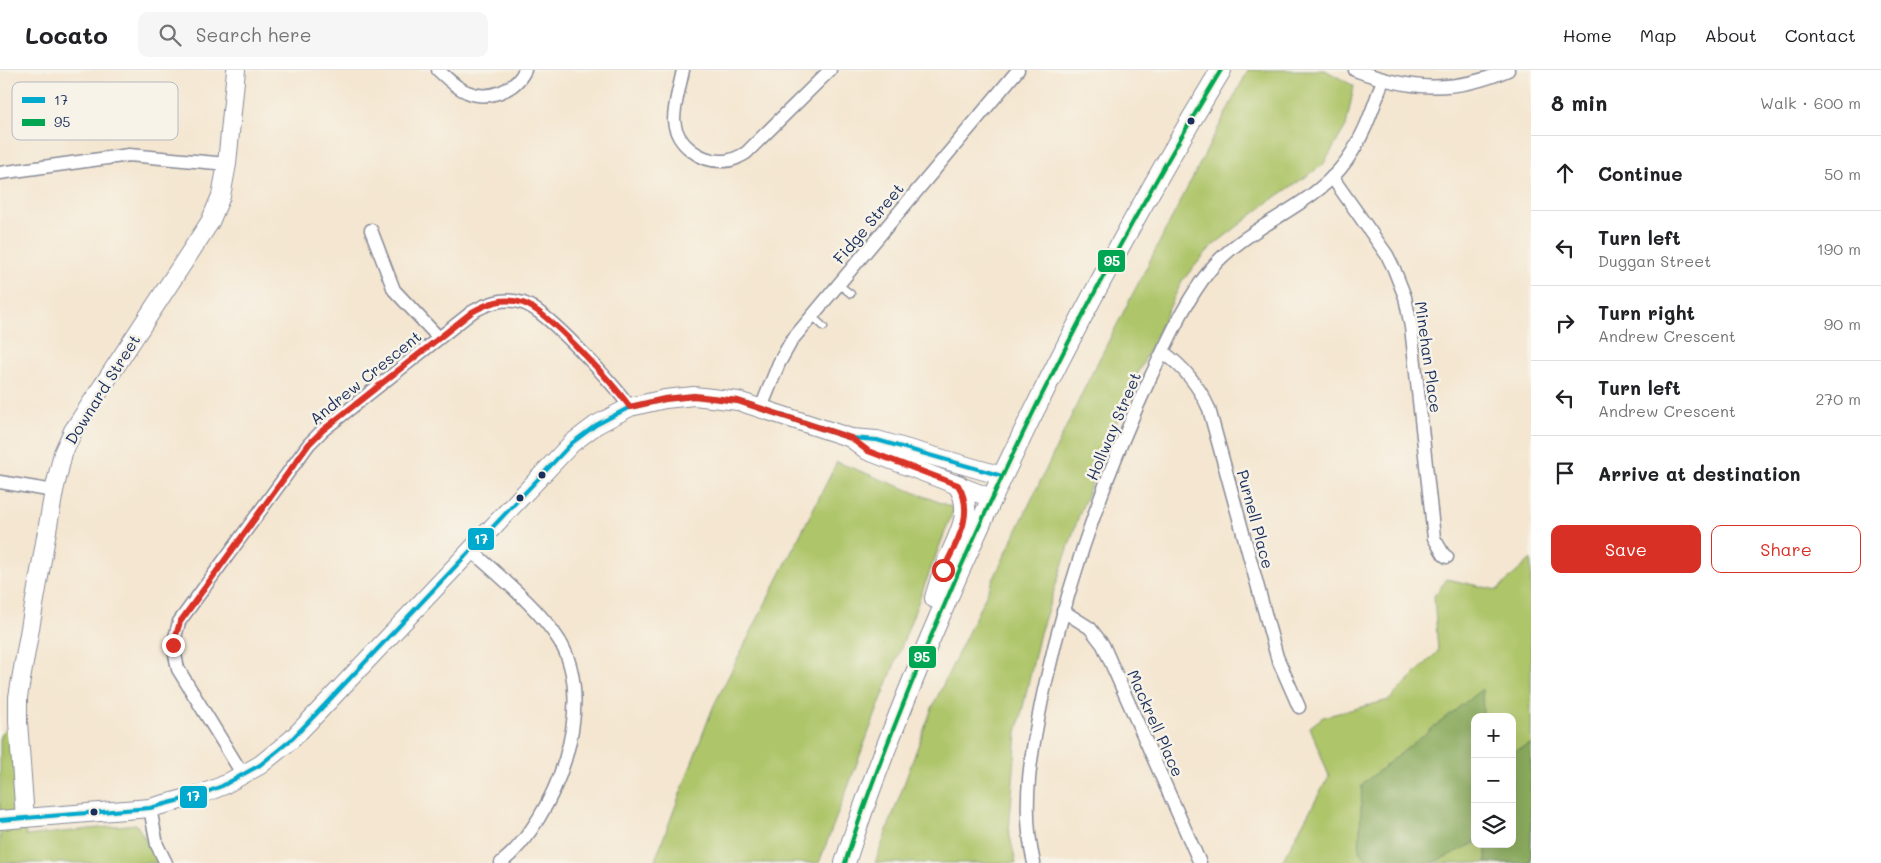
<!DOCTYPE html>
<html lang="en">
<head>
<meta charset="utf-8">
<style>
	:root { --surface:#fff; --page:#f6f6f6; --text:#202124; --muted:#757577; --line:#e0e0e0; --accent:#d93025 }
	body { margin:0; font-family:Mali,sans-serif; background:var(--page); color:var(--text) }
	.controls { position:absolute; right:15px; bottom:15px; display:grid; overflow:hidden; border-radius:10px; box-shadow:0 5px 20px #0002 }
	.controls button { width:45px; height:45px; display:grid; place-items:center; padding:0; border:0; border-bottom:1px solid var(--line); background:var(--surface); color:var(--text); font:25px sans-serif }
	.stop { position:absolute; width:15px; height:15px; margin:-11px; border:4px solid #d93025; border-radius:50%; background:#fff }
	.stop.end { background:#d93025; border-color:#fff; box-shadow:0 1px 5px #0008 }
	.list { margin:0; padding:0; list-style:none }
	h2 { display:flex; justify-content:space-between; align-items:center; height:65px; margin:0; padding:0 20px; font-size:21px }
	h2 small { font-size:16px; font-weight:400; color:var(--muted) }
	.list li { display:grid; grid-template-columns:32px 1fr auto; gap:15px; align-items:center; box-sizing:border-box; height:75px; padding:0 20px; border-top:1px solid var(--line) }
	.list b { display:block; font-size:19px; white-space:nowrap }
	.list p { margin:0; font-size:16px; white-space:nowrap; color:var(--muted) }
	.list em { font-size:16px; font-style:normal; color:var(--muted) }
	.actions { display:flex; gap:10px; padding:15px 20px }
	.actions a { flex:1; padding:11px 0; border:1px solid var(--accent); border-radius:10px; text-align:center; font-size:18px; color:var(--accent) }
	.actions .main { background:var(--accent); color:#fff }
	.icon { flex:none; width:28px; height:28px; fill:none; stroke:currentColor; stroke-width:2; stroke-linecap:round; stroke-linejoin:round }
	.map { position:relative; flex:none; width:1531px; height:793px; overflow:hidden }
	header { display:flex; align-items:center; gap:30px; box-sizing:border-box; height:70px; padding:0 25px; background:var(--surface); border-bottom:1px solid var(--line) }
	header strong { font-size:24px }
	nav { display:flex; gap:28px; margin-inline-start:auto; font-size:18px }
	.search { width:350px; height:45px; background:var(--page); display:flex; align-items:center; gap:12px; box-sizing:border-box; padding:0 18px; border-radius:10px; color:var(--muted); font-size:19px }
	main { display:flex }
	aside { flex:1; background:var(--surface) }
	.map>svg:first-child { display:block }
	.green { fill:#aec569; stroke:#647a64; fill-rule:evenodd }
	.forest { fill:#8aaa5d; stroke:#526c5e }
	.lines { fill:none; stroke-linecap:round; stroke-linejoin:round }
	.lane-casing { stroke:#888a97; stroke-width:9 }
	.street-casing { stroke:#888a97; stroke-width:15 }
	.secondary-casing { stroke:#888a97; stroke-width:20 }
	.primary-casing { stroke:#888a97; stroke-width:22 }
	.lane { stroke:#fff; stroke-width:6 }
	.street { stroke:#fff; stroke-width:12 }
	.secondary { stroke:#fff; stroke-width:18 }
	.primary { stroke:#fff; stroke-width:20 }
	.bus-1-casing { stroke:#f7f3e8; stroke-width:8 }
	.bus-2-casing { stroke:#f7f3e8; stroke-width:8 }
	.bus-1 { stroke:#00a9ce; stroke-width:4 }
	.bus-2 { stroke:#00a651; stroke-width:4 }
	.route { stroke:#d93025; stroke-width:6 }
	.bus-dot { fill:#1b2f5e; stroke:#f7f3e8; stroke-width:2 }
	.labels { text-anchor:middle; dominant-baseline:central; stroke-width:5; stroke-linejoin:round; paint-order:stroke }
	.street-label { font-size:16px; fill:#1b2f5e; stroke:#f7f3e8 }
	.key { fill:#f7f3e8; stroke:#b5b8bf; stroke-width:1 }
	.key-label { font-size:14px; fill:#1b2f5e }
	.line-badge { stroke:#f7f3e8; stroke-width:2 }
	.badge-label { font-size:14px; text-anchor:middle; font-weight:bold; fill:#fff }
</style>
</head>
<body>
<header>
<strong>Locato</strong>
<div class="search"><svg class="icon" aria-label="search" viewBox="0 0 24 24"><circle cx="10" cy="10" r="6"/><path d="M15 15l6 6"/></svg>Search here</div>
<nav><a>Home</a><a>Map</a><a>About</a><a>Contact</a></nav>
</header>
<main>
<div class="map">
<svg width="1531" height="793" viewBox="0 0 1531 793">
	<rect width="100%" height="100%" fill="#f7f3e8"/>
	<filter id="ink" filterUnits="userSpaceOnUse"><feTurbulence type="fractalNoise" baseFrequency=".02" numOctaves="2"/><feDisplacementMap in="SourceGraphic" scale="10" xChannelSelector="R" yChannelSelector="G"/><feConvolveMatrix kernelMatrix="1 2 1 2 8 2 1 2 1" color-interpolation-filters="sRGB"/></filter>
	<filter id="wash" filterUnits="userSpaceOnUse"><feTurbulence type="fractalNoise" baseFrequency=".0096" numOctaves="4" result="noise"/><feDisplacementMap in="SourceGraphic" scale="20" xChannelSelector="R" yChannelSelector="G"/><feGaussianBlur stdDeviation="1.12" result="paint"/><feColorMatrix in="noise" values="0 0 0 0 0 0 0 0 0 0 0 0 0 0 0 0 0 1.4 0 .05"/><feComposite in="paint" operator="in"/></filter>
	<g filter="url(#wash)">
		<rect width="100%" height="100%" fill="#f4e6d0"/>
		<!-- green -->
		<g class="green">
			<path d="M1248,0H1325L1354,16L1346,56L1323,95L1270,131L1211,177L1182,211L1130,320L1080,442L1040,563L1017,663L1009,762L1016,793H875L932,638L1088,311Z"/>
			<path d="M837,392L954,438L819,793H654L713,637Z"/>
			<path d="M1531,489V793H1281L1329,706L1310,657L1323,647L1389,630L1438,581L1434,526L1447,509L1497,520ZM1475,647H1512V774H1475Z"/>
			<path d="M9,657L26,766L136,754L160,793H0V665Z"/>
		</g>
		<!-- forest -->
		<g class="forest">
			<path d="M1482,619L1483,647H1475V773L1432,793H1369L1359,781L1362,714Z"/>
			<path d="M1531,674V793H1486V774H1512V682Z"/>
		</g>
	</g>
	<g filter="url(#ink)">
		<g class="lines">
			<!-- lane casing -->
			<g class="lane-casing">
				<g id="lane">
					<path d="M838,214L851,224"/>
					<path d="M812,246L824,257"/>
				</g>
			</g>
			<!-- street casing -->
			<g class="street-casing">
				<g id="street">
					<path d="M438,0C447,8 456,18 467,22C488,31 515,21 525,0"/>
					<path d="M683,0C680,16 674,34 674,50C676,75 701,92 724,91C732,91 739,87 746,83L830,0"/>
					<path d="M1355,0C1409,20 1454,24 1508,0"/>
					<path d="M0,103L129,85L227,94"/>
					<path d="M1332,107L1387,185L1394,199L1405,227L1411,257L1434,468L1444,485L1447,487"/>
					<path d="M371,160L394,220L439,268"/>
					<path d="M1163,282C1184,297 1199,316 1209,339L1277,587L1299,637"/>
					<path d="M761,338L779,293L792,270L1018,0"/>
					<path d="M0,412L54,421"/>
					<path d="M471,480C500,507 537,536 559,570C599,634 555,749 501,793"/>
					<path d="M1063,541L1090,558L1103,575L1200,793"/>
					<path d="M243,705L178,599L173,575L179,552L309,374L323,360L472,242C488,233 504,227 523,233C547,240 614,315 630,337"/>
					<path d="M150,738L157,775L166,793"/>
					<path d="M1034,793C1020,735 1032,677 1044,620C1068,511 1104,407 1151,306C1168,271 1185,231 1210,200C1245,157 1304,141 1340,99C1362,73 1372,41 1383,10"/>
				</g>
			</g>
			<!-- secondary casing -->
			<g class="secondary-casing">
				<g id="secondary">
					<path d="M851,368L868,381L991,428"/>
					<path d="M25,748L18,652V627L54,421L63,383L73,361L210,152L221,126L227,94L236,0"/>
					<path d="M0,750L150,738L199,725L222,716L260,695L292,669L319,641L572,373L596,355L630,337L665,329L694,326L738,331L851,368L877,370L1002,406"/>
				</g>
			</g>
			<!-- primary casing -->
			<g class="primary-casing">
				<g id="primary">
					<path d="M935,528C938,518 941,507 945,497C956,470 976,443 958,415"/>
					<path d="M845,793C868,720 897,649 926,578C1009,379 1109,185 1221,0"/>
				</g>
			</g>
			<!-- lane -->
			<use href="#lane" class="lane"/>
			<!-- street -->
			<use href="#street" class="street"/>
			<!-- secondary -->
			<use href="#secondary" class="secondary"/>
			<!-- primary -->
			<use href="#primary" class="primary"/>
			<!-- bus-1 casing -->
			<g class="bus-1-casing">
				<path id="bus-1" d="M0,750L150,738L199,725L222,716L260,695L292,669L319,641L572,373L596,355L630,337L665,329L694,326L738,331L851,368L877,370L1002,406"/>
			</g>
			<!-- bus-2 casing -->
			<g class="bus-2-casing">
				<path id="bus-2" d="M845,793C868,720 897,649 926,578C1009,379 1109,185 1221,0"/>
			</g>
			<!-- bus-1 -->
			<use href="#bus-1" class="bus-1"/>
			<!-- bus-2 -->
			<use href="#bus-2" class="bus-2"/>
		</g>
	</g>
	<g class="lines" filter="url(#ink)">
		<!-- route -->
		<path class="route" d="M173,575L180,552L309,374L323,360L472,242C488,233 504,227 523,233C547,240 614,315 630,337L665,329L694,326L738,331L851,368L868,381L958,415C976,444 956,473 943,500"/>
	</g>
	<!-- markers -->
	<g class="bus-dot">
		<circle cx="1191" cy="51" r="4.5"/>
		<circle cx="542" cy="405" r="4.5"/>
		<circle cx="520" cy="428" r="4.5"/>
		<circle cx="94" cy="742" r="4.5"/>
	</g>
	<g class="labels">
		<!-- street labels -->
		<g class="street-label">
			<text transform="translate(868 153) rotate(-50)">Fidge Street</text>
			<text transform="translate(1429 287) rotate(82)">Minehan Place</text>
			<text transform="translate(365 307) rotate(-39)">Andrew Crescent</text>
			<text transform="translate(102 319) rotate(-58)">Downard Street</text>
			<text transform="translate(1113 356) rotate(-67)">Hollway Street</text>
			<text transform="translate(1256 449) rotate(75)">Purnell Place</text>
			<text transform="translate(1156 653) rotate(66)">Mackrell Place</text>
		</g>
	</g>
	<!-- legend -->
	<rect x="12" y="12" width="166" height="58" rx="8" class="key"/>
	<rect x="22" y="27" width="23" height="6" fill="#00a9ce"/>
	<rect x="22" y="49" width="23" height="7" fill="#00a651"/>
	<g class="key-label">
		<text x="54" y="35">17</text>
		<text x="54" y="57">95</text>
	</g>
	<g class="line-badge">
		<rect x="1097" y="179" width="29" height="24" rx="5" fill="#00a651"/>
		<rect x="467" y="457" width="28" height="24" rx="5" fill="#00a9ce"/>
		<rect x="908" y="575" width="29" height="24" rx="5" fill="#00a651"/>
		<rect x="179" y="715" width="29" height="24" rx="5" fill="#00a9ce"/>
	</g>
	<g class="badge-label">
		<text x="1112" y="196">95</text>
		<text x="481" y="474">17</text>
		<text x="922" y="592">95</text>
		<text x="193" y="731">17</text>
	</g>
</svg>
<div class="controls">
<button>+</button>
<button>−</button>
<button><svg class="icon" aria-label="layers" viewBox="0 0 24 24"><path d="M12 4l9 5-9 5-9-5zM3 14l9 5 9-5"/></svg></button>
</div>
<div class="stop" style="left:943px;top:500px"></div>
<div class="stop end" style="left:173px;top:575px"></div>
</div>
<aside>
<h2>8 min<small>Walk · 600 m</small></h2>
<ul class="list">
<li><svg class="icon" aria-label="ahead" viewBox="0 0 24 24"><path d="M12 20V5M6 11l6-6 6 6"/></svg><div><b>Continue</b></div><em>50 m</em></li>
<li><svg class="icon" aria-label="left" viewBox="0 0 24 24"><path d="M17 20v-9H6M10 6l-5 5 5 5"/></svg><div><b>Turn left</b><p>Duggan Street</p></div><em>190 m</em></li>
<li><svg class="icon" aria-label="right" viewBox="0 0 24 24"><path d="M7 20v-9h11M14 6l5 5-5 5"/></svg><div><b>Turn right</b><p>Andrew Crescent</p></div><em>90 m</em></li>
<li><svg class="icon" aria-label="left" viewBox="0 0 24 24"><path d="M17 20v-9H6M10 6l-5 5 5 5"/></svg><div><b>Turn left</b><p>Andrew Crescent</p></div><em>270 m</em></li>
<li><svg class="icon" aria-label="arrive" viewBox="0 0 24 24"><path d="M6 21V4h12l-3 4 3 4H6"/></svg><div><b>Arrive at destination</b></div></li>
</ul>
<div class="actions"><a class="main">Save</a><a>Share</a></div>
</aside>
</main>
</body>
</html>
